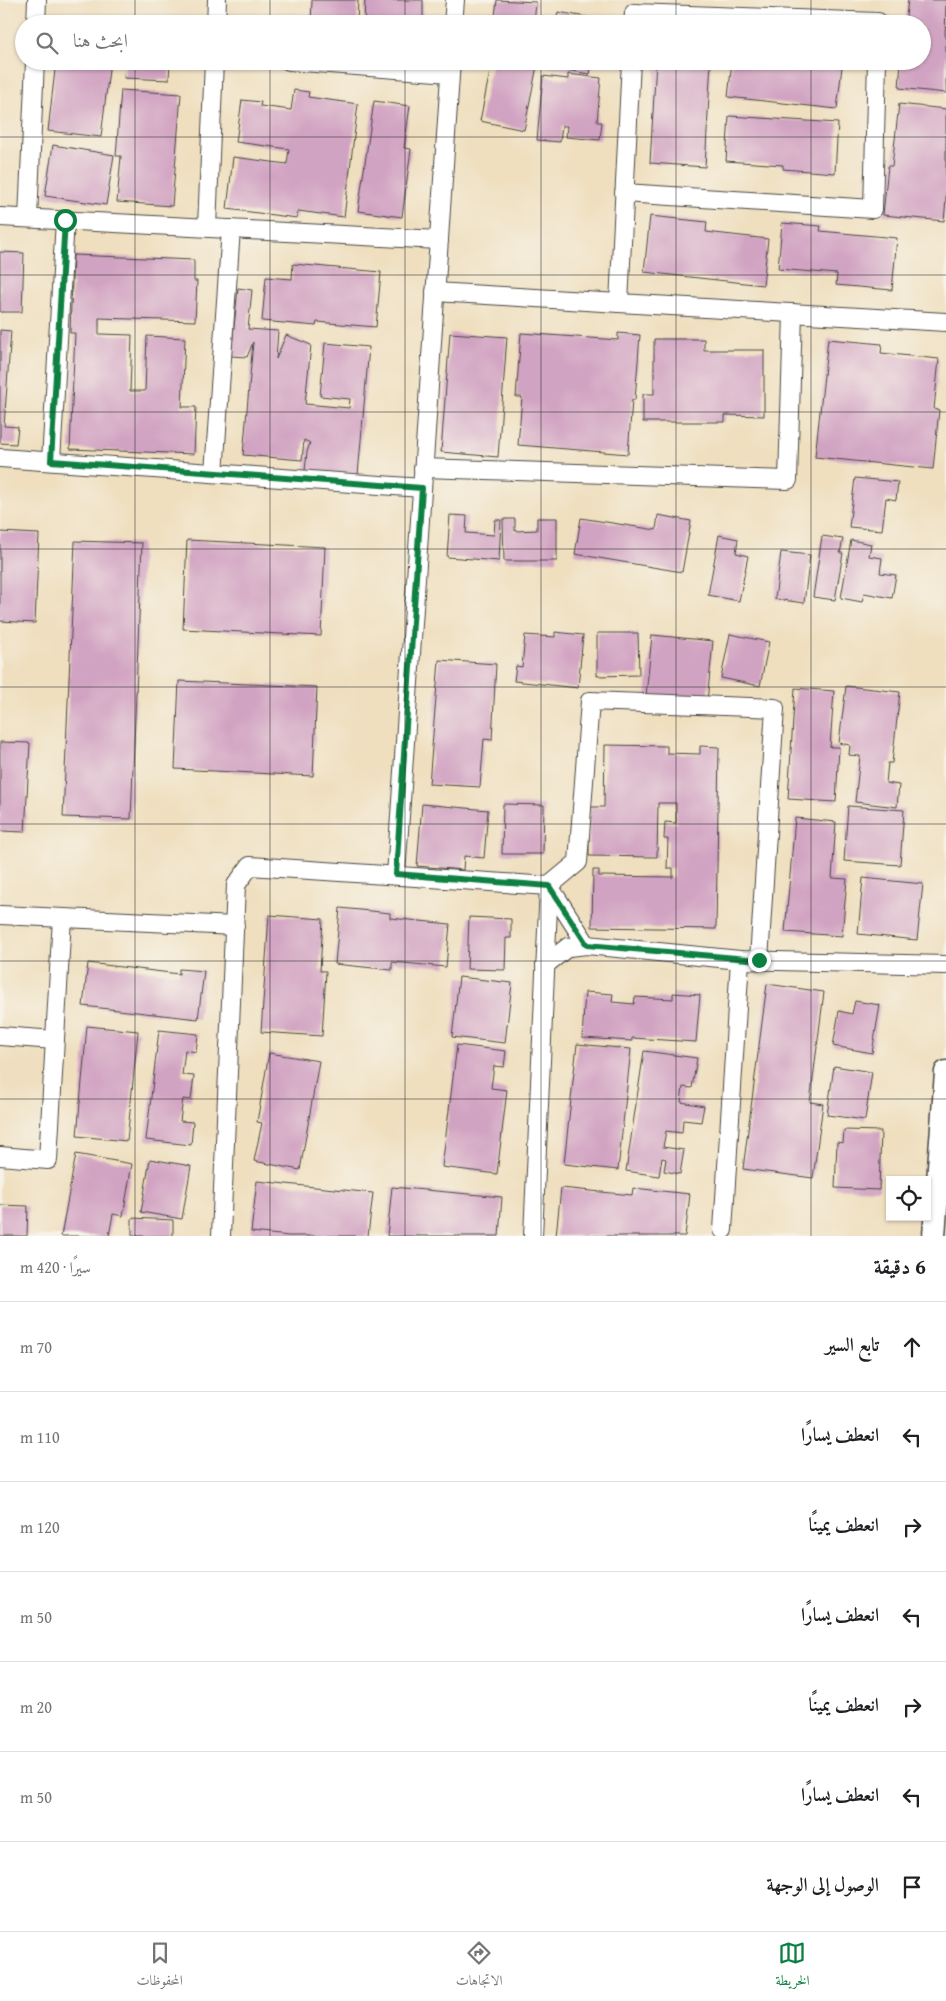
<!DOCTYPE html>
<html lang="ar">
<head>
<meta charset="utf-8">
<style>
	:root { --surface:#fff; --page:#f2f2f2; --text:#202124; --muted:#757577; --line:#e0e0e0; --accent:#0b8043 }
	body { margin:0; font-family:"Gentium Book Plus",Amiri,serif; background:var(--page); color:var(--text); direction:rtl }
	.controls { position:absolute; right:15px; bottom:15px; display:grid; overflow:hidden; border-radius:0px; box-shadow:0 1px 4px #0004 }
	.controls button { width:45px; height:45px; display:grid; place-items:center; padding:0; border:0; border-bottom:1px solid var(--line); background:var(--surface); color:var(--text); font:25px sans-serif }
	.stop { position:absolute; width:15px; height:15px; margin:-11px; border:4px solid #0b8043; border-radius:50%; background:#fff }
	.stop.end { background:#0b8043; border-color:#fff; box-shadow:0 1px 5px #0008 }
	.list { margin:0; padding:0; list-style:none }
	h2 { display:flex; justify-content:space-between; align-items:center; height:65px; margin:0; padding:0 20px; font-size:21px }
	h2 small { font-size:16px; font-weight:400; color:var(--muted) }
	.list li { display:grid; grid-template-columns:32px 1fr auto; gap:15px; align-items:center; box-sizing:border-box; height:90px; padding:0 20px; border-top:1px solid var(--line) }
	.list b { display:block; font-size:19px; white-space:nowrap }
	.list em { font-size:16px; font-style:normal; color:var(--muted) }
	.icon { flex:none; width:28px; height:28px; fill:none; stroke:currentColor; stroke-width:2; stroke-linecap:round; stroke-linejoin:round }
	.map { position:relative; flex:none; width:946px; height:1236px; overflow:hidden; direction:ltr }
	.search { position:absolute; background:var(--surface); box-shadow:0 1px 4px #0004; left:15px; right:15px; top:15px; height:55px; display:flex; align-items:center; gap:12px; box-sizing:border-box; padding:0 18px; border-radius:28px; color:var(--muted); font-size:19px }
	.sheet { height:695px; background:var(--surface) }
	nav { display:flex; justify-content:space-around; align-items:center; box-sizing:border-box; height:70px; border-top:1px solid var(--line); background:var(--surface); font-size:14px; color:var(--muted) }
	nav a { display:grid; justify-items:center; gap:2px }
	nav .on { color:var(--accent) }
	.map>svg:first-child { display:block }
	.building { fill:#d1a3c2 }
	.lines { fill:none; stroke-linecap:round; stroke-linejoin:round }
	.minor-casing { stroke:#484641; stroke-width:20 }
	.tertiary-casing { stroke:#484641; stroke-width:25 }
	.minor { stroke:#fff; stroke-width:18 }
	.tertiary { stroke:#fff; stroke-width:22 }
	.route { stroke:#0b8043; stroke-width:6 }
	.grid { fill:none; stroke:#2b2b2b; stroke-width:1; stroke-opacity:0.55 }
</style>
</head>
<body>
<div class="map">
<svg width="946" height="1236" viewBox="0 0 946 1236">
	<rect width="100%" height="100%" fill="#f7f3e8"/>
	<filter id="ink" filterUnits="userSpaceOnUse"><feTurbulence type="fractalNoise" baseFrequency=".02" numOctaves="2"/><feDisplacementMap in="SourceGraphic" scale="10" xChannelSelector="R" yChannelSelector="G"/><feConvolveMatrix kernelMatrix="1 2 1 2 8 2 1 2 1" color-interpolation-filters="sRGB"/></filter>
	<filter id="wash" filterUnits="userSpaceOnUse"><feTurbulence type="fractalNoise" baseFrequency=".0096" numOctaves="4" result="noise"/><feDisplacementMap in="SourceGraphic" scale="20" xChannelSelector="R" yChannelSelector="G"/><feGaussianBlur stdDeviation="1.12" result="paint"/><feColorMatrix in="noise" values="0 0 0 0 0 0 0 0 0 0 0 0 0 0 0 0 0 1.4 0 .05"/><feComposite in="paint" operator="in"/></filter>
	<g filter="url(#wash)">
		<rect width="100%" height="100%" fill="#efdfbf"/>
		<g id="blocks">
			<!-- building -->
			<g class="building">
				<path d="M312,0H358L357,24H311Z"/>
				<path d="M365,0H423V24H364Z"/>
				<path d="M497,0L536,2L534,24H494Z"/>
				<path d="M908,0H946L945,38H946V93L899,88L901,61H922V24H905Z"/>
				<path d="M558,12L597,19L596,24H555Z"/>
				<path d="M61,21L78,22V24H61Z"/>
				<path d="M56,61H110L101,137L48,131Z"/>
				<path d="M125,61H170L169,80L124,78Z"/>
				<path d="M492,61H514L537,66L524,130L480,121Z"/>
				<path d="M548,61H592L590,74L547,67Z"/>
				<path d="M656,61H711L705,167L650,163Z"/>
				<path d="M732,61H790L842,67L837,109L728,97Z"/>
				<path d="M568,74L601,78L597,122H602L600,140L566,137L567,126H562L560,142L537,140L543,76L568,79Z"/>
				<path d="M121,90L181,94L172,206L117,202L121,156H116Z"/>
				<path d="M294,90L309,92L308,97L358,104L344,217L298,211L297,218L227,209L233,157L287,164L289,149L236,142L242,100L261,102L260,106L291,110Z"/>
				<path d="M374,101L410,106L404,148L411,149L402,217L358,211Z"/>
				<path d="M899,104L946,109V199L944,221L883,215L888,166H892Z"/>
				<path d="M729,116L838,123L835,173L783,169V165L726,161Z"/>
				<path d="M53,145L114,155L106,205L45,196Z"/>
				<path d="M650,216L707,222L706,232L768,239L763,285L644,272Z"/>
				<path d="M782,223L821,226L820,231L897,238L892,290L836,285L837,274L778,269Z"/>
				<path d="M0,252L24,253L22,312H0Z"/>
				<path d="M73,255L194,260V281H197L195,321L99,318V334L132,335L130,391H145L147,336L185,338L182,407H196L194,454L70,449L75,333H70Z"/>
				<path d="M293,264L381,272L376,327L317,322L316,326L262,321L266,277L292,279Z"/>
				<path d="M238,288L252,290L248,329L278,331L276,359L286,335L311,345L305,404L349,408L350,399L320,396L325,343L369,347L358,475L305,471L307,452L310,443L304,440L302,460L243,455L253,342L247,357L231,356Z"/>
				<path d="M0,330L11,331L4,426L18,427L16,444L0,443Z"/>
				<path d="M450,333L507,337L498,457L441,452Z"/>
				<path d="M521,333L618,340V333L640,335L635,400H632L628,454L518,445L522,397H516Z"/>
				<path d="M654,339H704V350H764V416L725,415V422H643V394H654Z"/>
				<path d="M828,339L882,344L881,353L939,359L934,409L939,410L933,469L815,457Z"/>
				<path d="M855,478L898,482L896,500L886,498L882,530L849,527Z"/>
				<path d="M450,515L467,516L466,533L494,535L495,520H501L499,561L447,557Z"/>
				<path d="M658,515L691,521L682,572L575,554L581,518L656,530Z"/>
				<path d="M537,518H557V561H504L503,519H515V531L537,530Z"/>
				<path d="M0,532L39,534L35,623L0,621Z"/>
				<path d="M719,535L738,539L736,553L748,556L739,601L708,595Z"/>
				<path d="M822,536L843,539L840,553H843L835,600L813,597Z"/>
				<path d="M187,540L325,547L321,636L183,629Z"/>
				<path d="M851,540L871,544L869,556L882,558L880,573L896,575L892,598L864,593L862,602L841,598Z"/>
				<path d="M75,541L142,543L131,819L63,817Z"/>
				<path d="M781,552L810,555L804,603L775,599Z"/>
				<path d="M555,632L583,635L578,688L514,681L516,666L522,667L525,635L555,637Z"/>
				<path d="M597,633H638L639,675L597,676Z"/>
				<path d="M730,634L769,642L760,686L721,678Z"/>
				<path d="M652,635L713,641L707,702L646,696Z"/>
				<path d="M439,660L496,664L492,740L484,739L480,787L429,784Z"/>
				<path d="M179,681L317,687L313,776L175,769Z"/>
				<path d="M846,686L900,692L892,763H888L886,783L899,785L897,807L855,802L860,756L849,755L850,745L839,743Z"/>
				<path d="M795,688L834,691L830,747H839L836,802L788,799Z"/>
				<path d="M0,742L30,743L25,832L0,831Z"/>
				<path d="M605,745L667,746V753L700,754V746L719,747L716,929L592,927L593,870H599V876L673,877V868H667L668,839H664L665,822L676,823V803H658L657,857L589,856V807H604Z"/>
				<path d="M422,804L488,810L484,858L464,856L463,870L417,866Z"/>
				<path d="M503,804L544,805L543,854H502Z"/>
				<path d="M848,806L904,810L900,865L844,861Z"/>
				<path d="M795,818L836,822L832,878L847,879L842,936L785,932Z"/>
				<path d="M863,878L923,884L917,940L858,934Z"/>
				<path d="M340,908L390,913V918L450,924L446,967L392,962V970L335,964Z"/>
				<path d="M269,915L323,919L320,971H326L322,1036L261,1032Z"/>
				<path d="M469,917L511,919V938H506L505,970L467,969Z"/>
				<path d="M88,963L179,974V969L204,971L198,1019L83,1006Z"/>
				<path d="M459,977L512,983L505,1043L452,1037Z"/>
				<path d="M767,984L824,992L810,1102L823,1104L813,1178L743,1169Z"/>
				<path d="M585,992L613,994L612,1002L634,1004L635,997L673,999V993L700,995L696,1042L632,1038V1041L582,1038Z"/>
				<path d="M855,1001L880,1005L872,1053L833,1046L839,1011L852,1014Z"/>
				<path d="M87,1026L138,1031L127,1141L77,1136Z"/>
				<path d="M159,1030L198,1034L196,1052L185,1050L182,1075L194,1076L191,1100L183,1099L180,1121L193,1122L191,1145L146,1140Z"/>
				<path d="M577,1044L631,1049L618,1170L564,1164Z"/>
				<path d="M457,1045L506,1051L504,1067L494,1066L491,1088L507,1090L497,1174L442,1167Z"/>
				<path d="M644,1051L697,1058L692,1088L683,1087L681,1102L704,1106L701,1122L683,1120L682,1133L666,1131L663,1147L684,1150L680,1174L664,1171L666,1159L662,1158L659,1176L626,1171Z"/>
				<path d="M269,1053L319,1061L300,1170L254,1161L262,1123L257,1122Z"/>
				<path d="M834,1066L872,1072L865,1120L827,1115Z"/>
				<path d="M844,1130L881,1131L879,1190L835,1188L837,1142L843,1143Z"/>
				<path d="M76,1154L132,1164L123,1216L113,1214L109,1236H61Z"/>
				<path d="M150,1159L191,1166L182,1219L141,1212Z"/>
				<path d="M257,1181L373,1193L368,1236H289L251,1232Z"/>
				<path d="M392,1187L502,1197L499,1236H387Z"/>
				<path d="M561,1188L632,1195L633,1188L690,1194L685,1236H556Z"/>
				<path d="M0,1205L28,1206L27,1236H0Z"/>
				<path d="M132,1218L173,1220V1236H132Z"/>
			</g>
		</g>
	</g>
	<g filter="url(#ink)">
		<use href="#blocks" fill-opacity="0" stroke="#484641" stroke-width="1"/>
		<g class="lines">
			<!-- minor casing -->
			<g class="minor-casing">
				<g id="minor">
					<path d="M36,24L37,0"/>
					<path d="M216,24L217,0"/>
					<path d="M453,24L455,0"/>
					<path d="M633,24L634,13L878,22V24"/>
					<path d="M289,61L450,73"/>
					<path d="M631,61L619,303L946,322"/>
					<path d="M624,193L873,209L877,61"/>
					<path d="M0,217L439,240"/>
					<path d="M28,218L35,61"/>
					<path d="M207,227L214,61"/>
					<path d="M435,292L619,303"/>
					<path d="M0,458L422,488"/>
					<path d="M51,461L65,220"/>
					<path d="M423,468L788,480L793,313"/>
					<path d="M214,473L231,229"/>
					<path d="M396,875L451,61"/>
					<path d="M549,886L587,945"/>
					<path d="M0,915L235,926"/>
					<path d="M545,965L568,947L587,945L740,960L946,965"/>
					<path d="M0,1036L55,1040"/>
					<path d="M0,1156L48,1160L62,918"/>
					<path d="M723,1230L740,960"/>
					<path d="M221,1236L236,885L250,866L549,886L578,862L590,701L775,708L759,960"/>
					<path d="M533,1236L549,886"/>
				</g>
			</g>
			<!-- tertiary casing -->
			<g class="tertiary-casing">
				<path id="tertiary" d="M934,1236L946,1072"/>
			</g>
			<!-- minor -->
			<use href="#minor" class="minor"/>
			<!-- tertiary -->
			<use href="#tertiary" class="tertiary"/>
		</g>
	</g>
	<g class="lines" filter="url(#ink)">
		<!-- route -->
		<path class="route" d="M65,220L51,461L422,488L396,874L549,886L587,945L759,960"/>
	</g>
	<!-- grid -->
	<path class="grid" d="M135,0V24M270,0V24M405,0V24M541,0V24M676,0V24M811,0V24M135,61V1236M270,61V1236M405,61V1236M541,61V1236M676,61V1236M811,61V1236M0,137H946M0,275H946M0,412H946M0,549H946M0,687H946M0,824H946M0,961H946M0,1099H946"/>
</svg>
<div class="controls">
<button><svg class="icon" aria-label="locate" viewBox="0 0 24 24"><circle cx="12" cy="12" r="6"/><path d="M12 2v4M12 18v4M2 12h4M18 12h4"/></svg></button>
</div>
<div class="stop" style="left:65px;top:220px"></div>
<div class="stop end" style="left:759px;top:960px"></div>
<div class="search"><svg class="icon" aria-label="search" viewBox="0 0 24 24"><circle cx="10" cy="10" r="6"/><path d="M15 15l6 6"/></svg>ابحث هنا</div>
</div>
<section class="sheet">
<h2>6 دقيقة<small>سيرًا · 420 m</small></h2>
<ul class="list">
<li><svg class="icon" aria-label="ahead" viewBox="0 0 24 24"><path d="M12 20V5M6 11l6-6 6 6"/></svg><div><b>تابع السير</b></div><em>70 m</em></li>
<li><svg class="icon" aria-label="left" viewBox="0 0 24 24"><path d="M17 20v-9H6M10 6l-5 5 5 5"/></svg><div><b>انعطف يسارًا</b></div><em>110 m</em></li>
<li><svg class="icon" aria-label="right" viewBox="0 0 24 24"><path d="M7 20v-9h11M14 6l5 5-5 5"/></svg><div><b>انعطف يمينًا</b></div><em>120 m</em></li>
<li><svg class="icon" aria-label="left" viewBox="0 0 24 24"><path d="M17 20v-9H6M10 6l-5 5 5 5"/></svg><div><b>انعطف يسارًا</b></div><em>50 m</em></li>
<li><svg class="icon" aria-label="right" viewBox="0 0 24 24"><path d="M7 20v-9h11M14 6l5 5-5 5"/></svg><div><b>انعطف يمينًا</b></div><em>20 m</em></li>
<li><svg class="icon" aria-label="left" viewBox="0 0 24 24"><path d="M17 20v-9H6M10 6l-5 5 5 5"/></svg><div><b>انعطف يسارًا</b></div><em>50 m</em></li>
<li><svg class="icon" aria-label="arrive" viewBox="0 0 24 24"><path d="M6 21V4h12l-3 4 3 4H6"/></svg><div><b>الوصول إلى الوجهة</b></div></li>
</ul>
</section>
<nav>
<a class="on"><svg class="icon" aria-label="map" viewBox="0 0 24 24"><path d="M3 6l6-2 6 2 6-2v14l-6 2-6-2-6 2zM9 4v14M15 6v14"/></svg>الخريطة</a>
<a><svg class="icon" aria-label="directions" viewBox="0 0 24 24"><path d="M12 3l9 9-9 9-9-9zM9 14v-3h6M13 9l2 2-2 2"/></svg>الاتجاهات</a>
<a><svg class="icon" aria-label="saved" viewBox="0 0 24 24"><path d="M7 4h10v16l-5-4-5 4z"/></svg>المحفوظات</a>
</nav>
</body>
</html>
